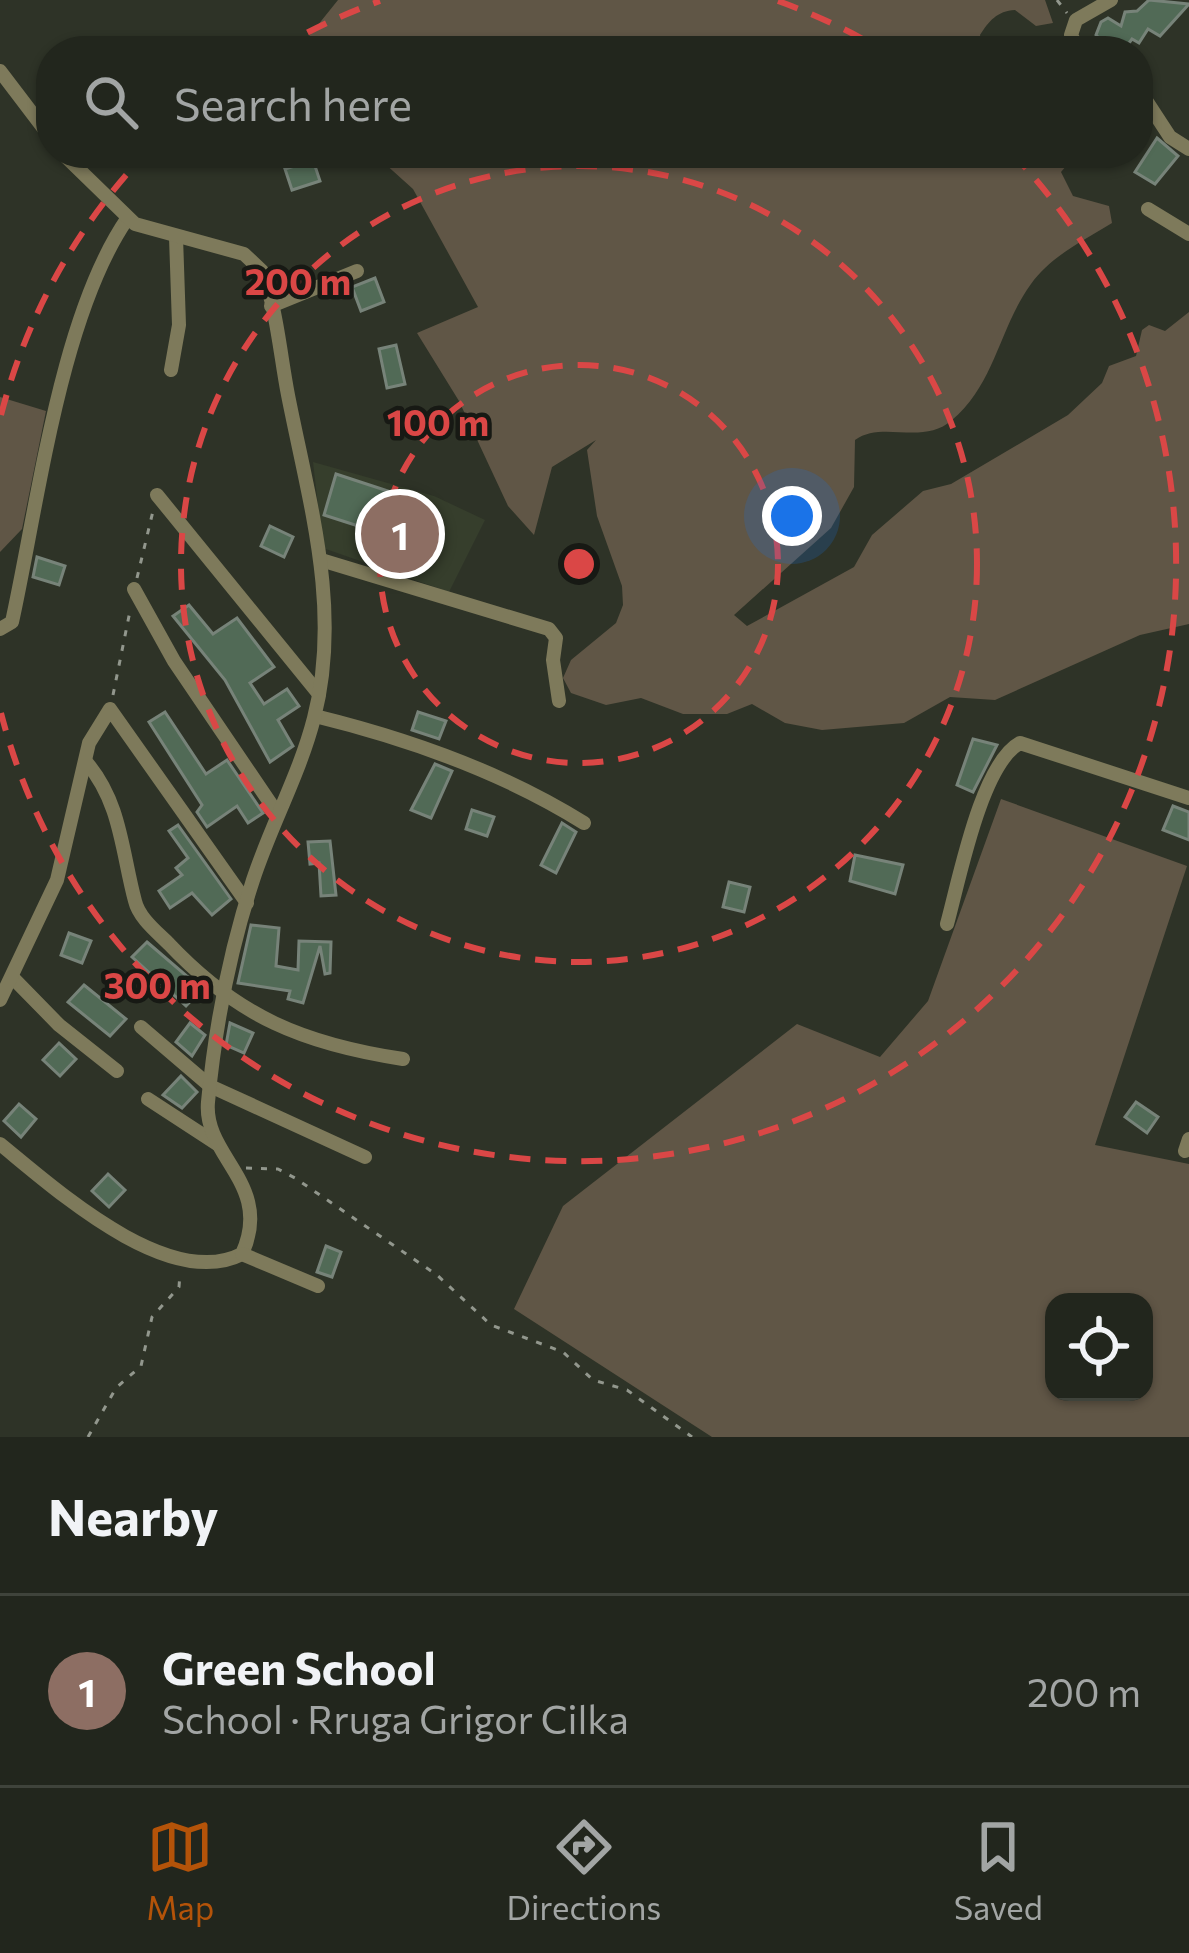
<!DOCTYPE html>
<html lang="en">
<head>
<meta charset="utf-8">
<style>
	:root { --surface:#22261d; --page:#2a2e26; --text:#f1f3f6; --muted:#a2a5a4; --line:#3f433b; --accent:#b45309 }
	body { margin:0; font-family:Commissioner,sans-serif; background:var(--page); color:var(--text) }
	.controls { position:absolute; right:36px; bottom:36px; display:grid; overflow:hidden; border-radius:24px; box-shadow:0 3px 9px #0004 }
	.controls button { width:108px; height:108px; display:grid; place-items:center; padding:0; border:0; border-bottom:3px solid var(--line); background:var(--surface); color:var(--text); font:60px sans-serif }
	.you { position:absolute; left:792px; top:516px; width:42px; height:42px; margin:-30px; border:9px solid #fff; border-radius:50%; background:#1a73e8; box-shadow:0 0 0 18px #1a73e833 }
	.badge { display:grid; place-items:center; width:78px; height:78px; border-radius:50%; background:var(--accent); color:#fff; font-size:39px; font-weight:700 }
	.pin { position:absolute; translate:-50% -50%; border:6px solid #fff; box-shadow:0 3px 12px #0006 }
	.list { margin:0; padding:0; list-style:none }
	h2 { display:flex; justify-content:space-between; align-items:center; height:156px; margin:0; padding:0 48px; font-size:51px }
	h2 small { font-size:39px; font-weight:400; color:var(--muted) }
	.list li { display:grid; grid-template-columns:78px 1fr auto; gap:36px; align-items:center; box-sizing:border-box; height:192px; padding:0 48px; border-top:3px solid var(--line) }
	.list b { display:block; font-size:45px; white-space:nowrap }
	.list p { margin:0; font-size:39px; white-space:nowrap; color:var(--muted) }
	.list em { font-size:39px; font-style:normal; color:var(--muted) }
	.icon { flex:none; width:66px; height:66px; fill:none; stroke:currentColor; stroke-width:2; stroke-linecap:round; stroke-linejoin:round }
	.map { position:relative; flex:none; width:1189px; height:1437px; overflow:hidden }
	.search { position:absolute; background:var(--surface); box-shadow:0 3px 9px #0004; left:36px; right:36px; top:36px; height:132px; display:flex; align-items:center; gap:30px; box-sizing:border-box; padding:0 42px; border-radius:48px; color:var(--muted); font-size:45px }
	.sheet { height:348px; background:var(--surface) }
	nav { display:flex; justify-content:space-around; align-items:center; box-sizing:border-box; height:168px; border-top:3px solid var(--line); background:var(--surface); font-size:33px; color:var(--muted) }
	nav a { display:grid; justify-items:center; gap:6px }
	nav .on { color:var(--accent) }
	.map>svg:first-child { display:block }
	.built { fill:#363e2c }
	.green { fill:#605646; fill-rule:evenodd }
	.building { fill:#516a56; stroke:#778379; stroke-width:3 }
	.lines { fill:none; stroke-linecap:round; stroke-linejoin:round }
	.path { stroke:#92978d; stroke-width:3; stroke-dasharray:6 9; stroke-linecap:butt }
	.minor { stroke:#7e7a5b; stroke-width:14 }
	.ring { fill:none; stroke:#da4746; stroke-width:6; stroke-dasharray:21 15 }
	.centre { fill:#da4746; stroke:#171914; stroke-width:6 }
	.ring-label { font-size:36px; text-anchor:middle; font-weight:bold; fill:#da4746; stroke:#171914; stroke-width:9; stroke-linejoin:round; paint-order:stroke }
</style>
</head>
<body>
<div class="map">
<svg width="1189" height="1437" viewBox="0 0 1189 1437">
	<rect width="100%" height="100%" fill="#2e3327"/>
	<!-- built -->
	<path class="built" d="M313,462L434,496L485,520L449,592L323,548Z"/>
	<!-- green -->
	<g class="green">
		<path d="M338,0H1045L1053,23L1036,26L1015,10C997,11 989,21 980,35L983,51H297Z"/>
		<path d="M373,153H1077L1061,172L1073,196L1109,206L1112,223C1083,241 1051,256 1031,284C999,328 995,384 952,420C923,446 882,420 855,440L854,487L831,528L734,615L747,626L854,567L872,535L923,491L951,484L1068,415L1102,383L1109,366L1136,356L1142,330L1149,325L1165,331L1189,312V624L1140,635L995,700L950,697L904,723L822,730L785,723L752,704L727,714H683L641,698L606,705L571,693L563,678L571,660L616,623L623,605L622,586L597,516L587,450L596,440L552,467L534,535L508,506L459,401L417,333L478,307L413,189Z"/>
		<path d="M0,397L46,411L22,529L0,552Z"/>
		<path d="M406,493L435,506L412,560L383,548Z"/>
		<path d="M1001,799L1187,866L1095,1145L1189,1164V1437H712L514,1309L563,1206L797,1024L880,1057L928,1001ZM1054,1302H1144V1392H1054Z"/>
	</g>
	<!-- building -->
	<g class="building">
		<path d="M1149,0L1189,4L1160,36L1148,29L1139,43L1132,39L1123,51H1112L1096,35L1101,22L1108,18L1121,26L1125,12L1137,11Z"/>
		<path d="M1157,138L1178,156L1155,184L1135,172Z"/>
		<path d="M313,160L320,181L292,190L285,169Z"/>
		<path d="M375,278L384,302L361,311L352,287Z"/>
		<path d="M396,345L405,384L387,388L379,349Z"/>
		<path d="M336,474L391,492L380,533L324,515Z"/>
		<path d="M270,526L293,537L284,557L261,546Z"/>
		<path d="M37,557L65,566L59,585L33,577Z"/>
		<path d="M189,605L213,634L237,618L274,667L250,683L264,704L287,689L299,706L278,720L293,746L270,762L225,680L173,616Z"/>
		<path d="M165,712L206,774L227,760L263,813L248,823L237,806L207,827L197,812L202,805L149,722Z"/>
		<path d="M418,712L446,721L439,739L412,730Z"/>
		<path d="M973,739L997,745L973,792L957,785Z"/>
		<path d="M435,764L452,771L431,818L411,810Z"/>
		<path d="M1173,806L1189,812V840L1163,830Z"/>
		<path d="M472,810L494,817L487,836L466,829Z"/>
		<path d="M562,823L576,832L556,873L541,865Z"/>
		<path d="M178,825L231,899L212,915L192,893L170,908L159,891L182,875L176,868L188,858L169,831Z"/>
		<path d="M330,841L336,895L321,896L319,863L310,864L308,842Z"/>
		<path d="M855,855L903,865L895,894L850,881Z"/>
		<path d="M729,882L750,887L744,912L723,907Z"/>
		<path d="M251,925L279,928L276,966L298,970L299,941L331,942L330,973L325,974L320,946L303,1003L288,999L290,991L238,983Z"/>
		<path d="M69,933L91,941L82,963L61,955Z"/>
		<path d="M147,942L202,989L186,1006L132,957Z"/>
		<path d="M84,985L126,1019L110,1036L68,1002Z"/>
		<path d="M190,1023L205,1035L192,1056L176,1042Z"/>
		<path d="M230,1023L253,1033L244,1053L226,1045Z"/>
		<path d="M59,1043L76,1059L60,1076L43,1060Z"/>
		<path d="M181,1076L197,1092L182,1108L163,1095Z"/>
		<path d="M1136,1102L1158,1117L1147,1133L1125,1117Z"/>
		<path d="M19,1104L36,1119L21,1137L4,1121Z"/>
		<path d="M108,1174L125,1190L109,1207L92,1191Z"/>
		<path d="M326,1246L341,1252L332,1277L317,1272Z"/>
	</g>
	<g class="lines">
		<!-- path -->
		<g class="path">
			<path d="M1057,0L1067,13"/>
			<path d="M137,578L153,511"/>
			<path d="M113,695L130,611"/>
			<path d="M246,1168L278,1169L295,1178L437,1275L491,1325L563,1352L593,1380L627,1390L692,1437"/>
			<path d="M88,1437L116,1388L141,1366L152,1317L179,1287L180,1273"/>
		</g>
		<!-- minor -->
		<g class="minor">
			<path d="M1079,51L1071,35L1076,20L1111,0"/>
			<path d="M0,71L51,138"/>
			<path d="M1138,88L1170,137L1189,149"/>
			<path d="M1148,209L1189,234"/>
			<path d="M271,306L357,271"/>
			<path d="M171,370L179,325L176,237"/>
			<path d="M157,495L319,694"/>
			<path d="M321,560L549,629L556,638L553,660L559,701"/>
			<path d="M134,589L174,661L277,813"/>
			<path d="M0,629L12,622C38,504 60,317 127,219"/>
			<path d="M315,716C409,739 501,771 584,823"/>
			<path d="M87,763C121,803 122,853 135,901C139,918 157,932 169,944C238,1017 304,1044 403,1059"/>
			<path d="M947,924C959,881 981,764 1020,743L1189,798"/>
			<path d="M13,978L59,1025L117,1071"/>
			<path d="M0,1000L57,880L89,743L110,709L247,903"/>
			<path d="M141,1027L210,1086L365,1157"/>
			<path d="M148,1099L217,1144"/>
			<path d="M0,1144C53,1187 168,1292 242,1254C274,1184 203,1157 208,1102C215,1029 230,950 253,880C271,825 300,773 314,718C342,609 309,502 288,395C280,354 277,309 262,271L244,254L135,224L62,153"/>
			<path d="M1185,1151L1189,1139"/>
			<path d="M242,1254L318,1286"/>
		</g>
	</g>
	<!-- distance rings -->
	<g class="ring">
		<circle cx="579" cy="564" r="199"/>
		<circle cx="579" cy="564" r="398"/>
		<path d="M1 415A597 597 0 0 1 146 153M276 50A597 597 0 0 1 380 1M778 1A597 597 0 0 1 882 50M1012 153A597 597 0 1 1 1 713"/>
	</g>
	<circle cx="579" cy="564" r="18" class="centre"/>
	<g class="ring-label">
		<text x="298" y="295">200 m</text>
		<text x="438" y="436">100 m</text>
		<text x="157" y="999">300 m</text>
	</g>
</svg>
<div class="controls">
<button><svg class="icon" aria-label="locate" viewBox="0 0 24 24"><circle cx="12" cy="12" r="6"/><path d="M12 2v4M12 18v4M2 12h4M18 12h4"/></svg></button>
</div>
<div class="you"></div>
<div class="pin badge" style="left:400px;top:534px;background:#8d6e63">1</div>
<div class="search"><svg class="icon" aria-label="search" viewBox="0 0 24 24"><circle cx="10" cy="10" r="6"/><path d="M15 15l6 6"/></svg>Search here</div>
</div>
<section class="sheet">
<h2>Nearby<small></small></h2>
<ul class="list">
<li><span class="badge" style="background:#8d6e63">1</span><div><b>Green School</b><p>School · Rruga Grigor Cilka</p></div><em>200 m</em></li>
</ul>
</section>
<nav>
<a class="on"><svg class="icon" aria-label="map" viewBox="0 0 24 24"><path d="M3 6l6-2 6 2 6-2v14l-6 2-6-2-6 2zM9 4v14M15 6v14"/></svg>Map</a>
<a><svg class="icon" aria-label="directions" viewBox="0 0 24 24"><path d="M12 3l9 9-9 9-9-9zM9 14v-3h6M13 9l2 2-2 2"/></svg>Directions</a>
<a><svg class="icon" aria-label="saved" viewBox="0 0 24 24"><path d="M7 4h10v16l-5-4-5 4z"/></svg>Saved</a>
</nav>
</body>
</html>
